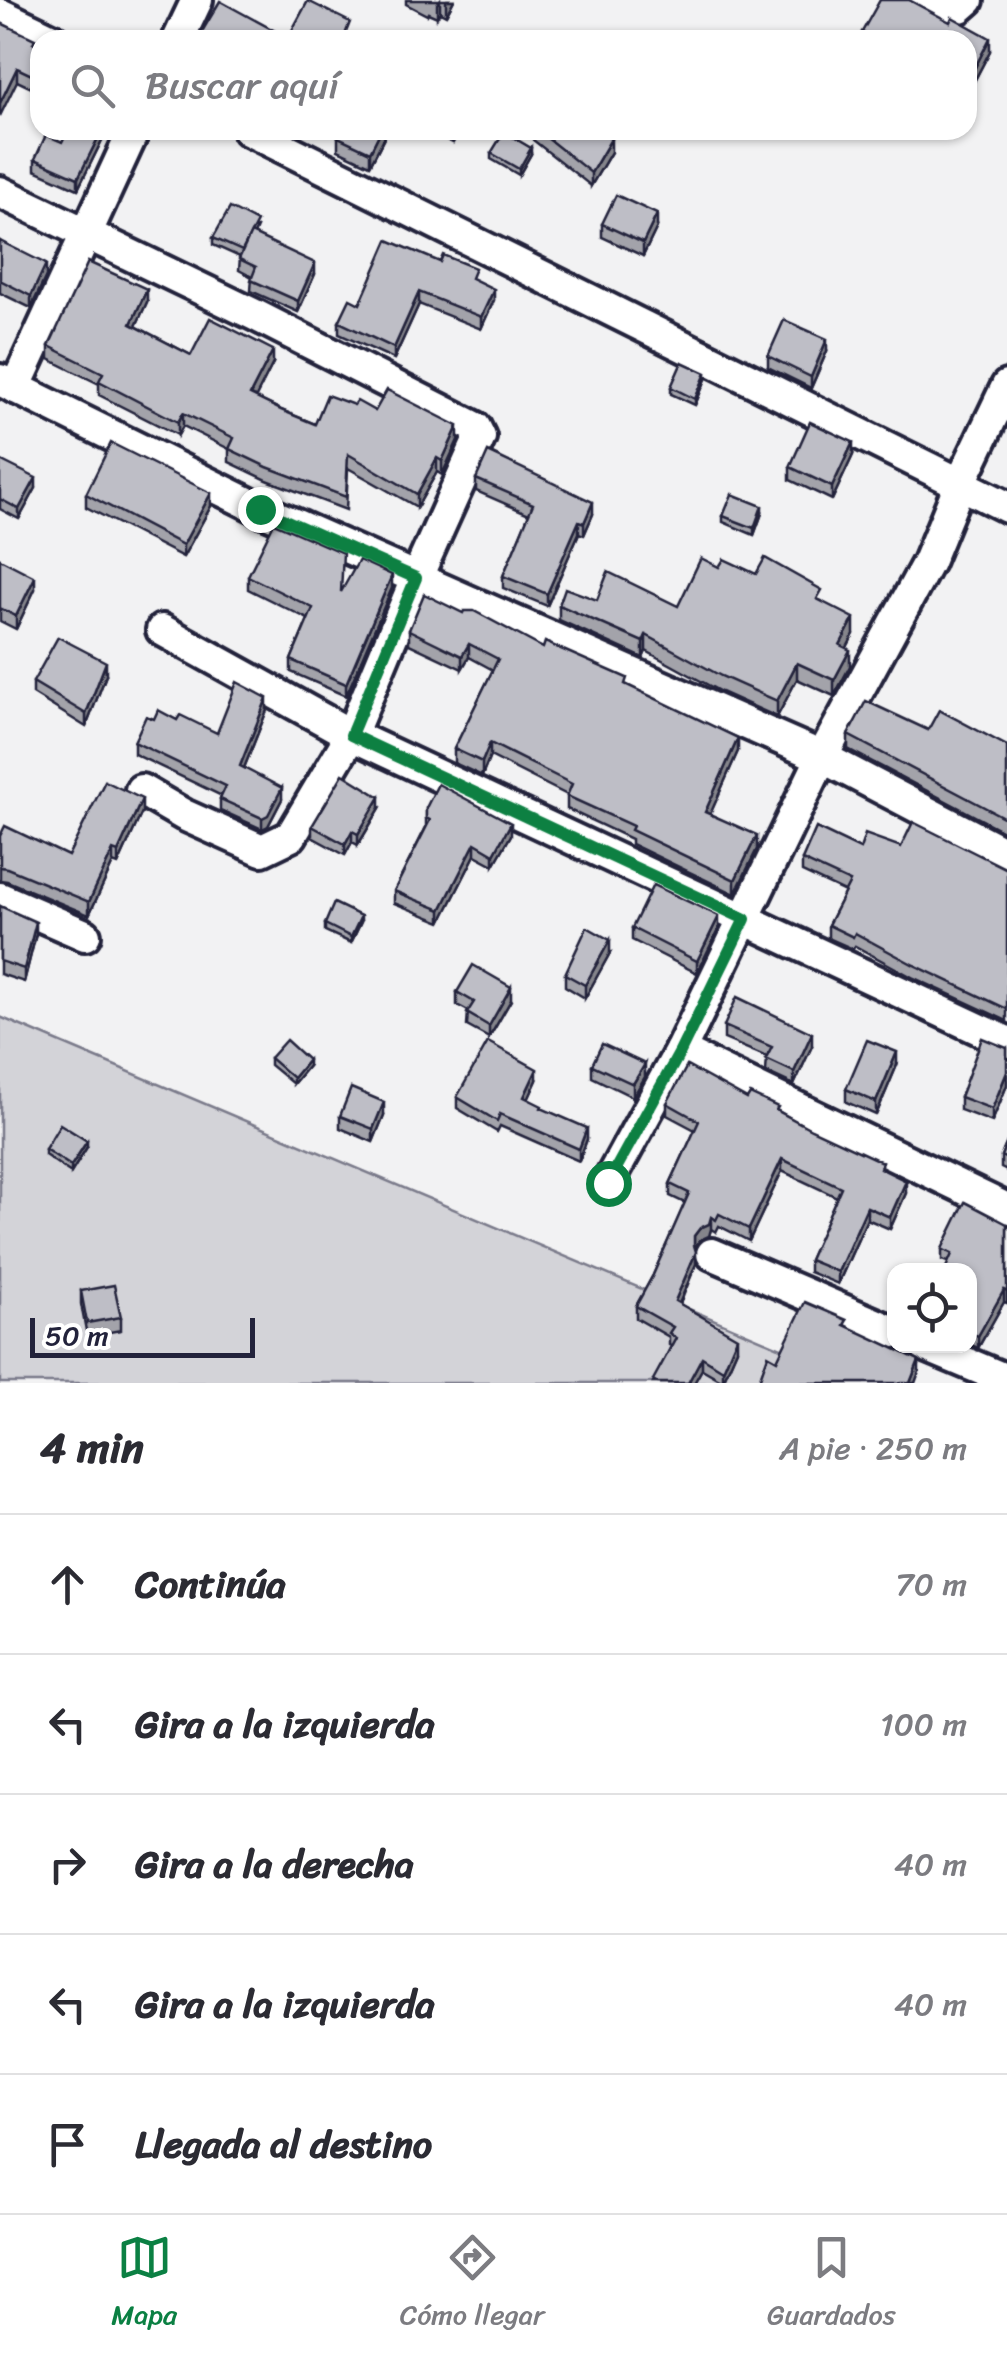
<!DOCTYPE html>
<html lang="es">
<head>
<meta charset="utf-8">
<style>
	:root { --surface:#fff; --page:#f2f2f3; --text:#2b2b33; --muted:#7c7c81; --line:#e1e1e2; --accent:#0b8043 }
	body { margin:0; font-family:Sriracha,sans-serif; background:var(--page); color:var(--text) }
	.controls { position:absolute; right:30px; bottom:30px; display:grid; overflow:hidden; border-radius:20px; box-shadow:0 2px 8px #0004 }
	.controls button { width:90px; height:90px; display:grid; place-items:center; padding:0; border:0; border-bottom:2px solid var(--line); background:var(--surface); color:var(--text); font:50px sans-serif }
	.scale { position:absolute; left:30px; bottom:25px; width:225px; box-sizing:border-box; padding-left:10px; border:5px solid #22223b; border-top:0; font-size:28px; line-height:35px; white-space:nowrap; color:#22223b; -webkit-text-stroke:8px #fff; paint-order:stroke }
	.stop { position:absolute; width:30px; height:30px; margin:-22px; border:8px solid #0b8043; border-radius:50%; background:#fff }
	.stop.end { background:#0b8043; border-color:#fff; box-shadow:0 2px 10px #0008 }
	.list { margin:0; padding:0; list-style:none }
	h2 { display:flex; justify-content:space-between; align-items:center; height:130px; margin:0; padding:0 40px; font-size:42px }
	h2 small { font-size:32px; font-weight:400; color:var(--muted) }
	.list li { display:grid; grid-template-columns:65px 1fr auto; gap:30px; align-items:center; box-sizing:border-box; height:140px; padding:0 40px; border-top:2px solid var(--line) }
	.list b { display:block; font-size:38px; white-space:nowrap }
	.list em { font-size:32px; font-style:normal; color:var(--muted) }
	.icon { flex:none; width:55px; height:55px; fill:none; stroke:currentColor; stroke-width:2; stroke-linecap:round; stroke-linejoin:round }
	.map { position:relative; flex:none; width:1007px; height:1383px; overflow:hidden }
	.search { position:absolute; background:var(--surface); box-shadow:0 2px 8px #0004; left:30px; right:30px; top:30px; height:110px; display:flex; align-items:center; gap:25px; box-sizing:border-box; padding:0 35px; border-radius:30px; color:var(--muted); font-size:38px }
	.sheet { height:830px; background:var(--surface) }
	nav { display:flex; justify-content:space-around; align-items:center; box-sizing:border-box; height:140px; border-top:2px solid var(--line); background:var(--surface); font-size:28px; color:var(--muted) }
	nav a { display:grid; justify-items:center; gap:5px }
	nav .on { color:var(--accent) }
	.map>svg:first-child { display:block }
	.green { fill:#d3d3d8; stroke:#7a7a8a; stroke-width:2.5 }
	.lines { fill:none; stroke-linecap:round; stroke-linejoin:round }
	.street-casing { stroke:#22223b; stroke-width:38 }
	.street { stroke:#fff; stroke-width:30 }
	.wall { fill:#a3a3aa; stroke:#22223b; stroke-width:2.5 }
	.shaded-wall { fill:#85858b; stroke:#22223b; stroke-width:2.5 }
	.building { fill:#bebec6; stroke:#22223b; stroke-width:2.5 }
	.route { stroke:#0b8043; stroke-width:12 }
</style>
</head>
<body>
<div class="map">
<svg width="1007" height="1383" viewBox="0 0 1007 1383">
	<rect width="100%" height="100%" fill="#f2f2f3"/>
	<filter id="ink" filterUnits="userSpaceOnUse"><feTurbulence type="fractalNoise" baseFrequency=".01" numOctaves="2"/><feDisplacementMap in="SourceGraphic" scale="20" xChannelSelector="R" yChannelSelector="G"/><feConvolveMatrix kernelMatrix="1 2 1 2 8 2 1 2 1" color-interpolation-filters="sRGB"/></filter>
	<g filter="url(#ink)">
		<!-- green -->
		<path class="green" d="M0,1017L864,1383H0Z"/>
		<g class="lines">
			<!-- street casing -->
			<g class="street-casing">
				<g id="street">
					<path d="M922,0L960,7L968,0"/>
					<path d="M0,14L54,40"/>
					<path d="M178,40L197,0"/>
					<path d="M248,130L1007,507"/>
					<path d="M0,192L255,315L475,427L480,437L416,579L351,735L291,836L262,850L184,815L141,790"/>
					<path d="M0,380L260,509L822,757L1007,854"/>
					<path d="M15,388L134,130"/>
					<path d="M162,630L351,735L1007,1042"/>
					<path d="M0,898L85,935"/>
					<path d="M680,1051L1007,1209"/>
					<path d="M608,1183L680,1051L822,757L928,562L960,484L1007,386"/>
					<path d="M712,1254L894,1332"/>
					<path d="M926,1346L1007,1380"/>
				</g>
			</g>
			<!-- street -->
			<use href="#street" class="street"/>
		</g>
		<!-- wall -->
		<g class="wall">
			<path d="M406,0H454L446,15L440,12L437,17L428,13L427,15L406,4Z"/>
			<path d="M911,2L990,51L968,93L967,40H862V32Z"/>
			<path d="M0,26L40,47V92L17,81Z"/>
			<path d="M107,130L78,189L35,170V159L62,142Z"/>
			<path d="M385,130V136L370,165L338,150V137Z"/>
			<path d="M426,130H459L453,143Z"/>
			<path d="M533,130H597L611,152L591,186L533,140Z"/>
			<path d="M491,153L531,154L519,175L491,159Z"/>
			<path d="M602,224L657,227L643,256L602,237Z"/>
			<path d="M257,228L254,235L315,274L298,312L251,291L252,277L239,270L240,257L213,245V238Z"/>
			<path d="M0,241L46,276L31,308L0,293Z"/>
			<path d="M475,280L494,300L481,329L419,304L394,359L339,334V322L360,304Z"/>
			<path d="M147,302L136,326L191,355L273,363L255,398L281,410L315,424L354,405L458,440L442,475L437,472L417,507L348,468L346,510L267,480L229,462V449L183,426L178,435L99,395V384L49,359V346Z"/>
			<path d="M827,351L811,388L768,367V356Z"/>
			<path d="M706,379L695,405L671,394V387Z"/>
			<path d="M853,455L832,500L790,480V467Z"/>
			<path d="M0,460L36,488L19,519L0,509Z"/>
			<path d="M476,479L593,514L584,535L579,533L547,606L503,588V576L529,514L476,491Z"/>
			<path d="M86,494L211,506L183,557L86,507Z"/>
			<path d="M762,513L754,535L723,522V516Z"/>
			<path d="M0,559L35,589L16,629L0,621Z"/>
			<path d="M719,567L756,574L822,601L854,634L846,648L850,666L834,696L797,679L777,717L721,692L646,651L643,658L559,620V605L597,600L678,606Z"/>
			<path d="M248,576L342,590L392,588L346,696L291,672V660L308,619L248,589Z"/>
			<path d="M463,613L627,685L738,751L710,814L757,849L735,894L631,844V839L567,809V795L490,756L482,776L454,763V749L493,670L469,657L462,669L409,644V630Z"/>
			<path d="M106,675L86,727L33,694V682Z"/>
			<path d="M267,710L244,768L282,799L268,826L262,829L220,810V799L222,796L134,754V742L154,719L177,720L217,733Z"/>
			<path d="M928,730L1007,746V833L848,749V735Z"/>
			<path d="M380,808L358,845L352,842L345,855L312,837V826Z"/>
			<path d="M426,808L511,835L494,865L475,855L441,922L394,903V891L426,827Z"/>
			<path d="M142,812L118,865L113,863L89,915L7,881L0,880V836L68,856Z"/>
			<path d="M901,847L1007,869V1021L914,978L855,946L853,949L828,938V925L845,892L802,872V860L860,849Z"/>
			<path d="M0,906L36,934L24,982L0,974Z"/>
			<path d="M361,922L351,943L325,931V924Z"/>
			<path d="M632,928H719L697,973L632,940Z"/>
			<path d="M610,953L585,998L565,986V974Z"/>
			<path d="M457,992L511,1000L489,1038L467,1026L468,1011L457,1005Z"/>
			<path d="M724,1026L812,1046L794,1085L766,1072L767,1057L724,1039Z"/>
			<path d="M1007,1048V1085L992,1122L960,1110V1097Z"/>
			<path d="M270,1058L308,1066L293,1084L270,1065Z"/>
			<path d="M592,1065L645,1077L633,1097L592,1077Z"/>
			<path d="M897,1065L876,1115L846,1102V1089Z"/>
			<path d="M537,1080L528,1099L587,1139L579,1161L500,1126L497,1132L457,1108V1097Z"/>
			<path d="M747,1099L778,1111L882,1170L906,1193L890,1229L867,1219L838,1284L809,1272V1260L837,1197L782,1171L749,1241L719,1226L716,1232L711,1229L709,1236L700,1240L695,1248L696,1264L680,1304L737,1349L723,1381L702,1369L694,1383H653L671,1346L669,1345V1337L636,1318V1306L653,1275L685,1203L670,1196V1184L695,1130L667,1115V1103Z"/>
			<path d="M384,1115L373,1142L340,1128V1116Z"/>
			<path d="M1007,1142V1171L1001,1168V1156Z"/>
			<path d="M87,1147L71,1173L45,1155V1149Z"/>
			<path d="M1007,1224V1303L1004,1302L978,1348L970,1344V1270L942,1260V1249Z"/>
			<path d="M81,1291L121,1317V1330L87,1336L81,1304Z"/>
		</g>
		<!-- shaded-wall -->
		<g class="shaded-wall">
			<path d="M440,0V12L437,17V4Z"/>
			<path d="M447,0H454L446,15V2Z"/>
			<path d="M990,38V51L968,93V81Z"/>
			<path d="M17,68V81L0,116V103Z"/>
			<path d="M102,130H107L78,189V178Z"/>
			<path d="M381,130H385V136L370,165V152Z"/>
			<path d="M611,139V152L591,186V173Z"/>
			<path d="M531,148V154L519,175V169Z"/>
			<path d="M657,214V227L643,256V243Z"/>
			<path d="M315,263V274L298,312V301Z"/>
			<path d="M46,264V276L31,308V296Z"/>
			<path d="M147,289V302L131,337V324Z"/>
			<path d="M494,289V300L481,329V317Z"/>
			<path d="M419,292V304L394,359V348Z"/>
			<path d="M827,339V351L811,388V377Z"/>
			<path d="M273,350V363L250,409V395Z"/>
			<path d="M706,373V379L695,405V399Z"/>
			<path d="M183,413V426L178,435V422Z"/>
			<path d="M458,426V440L442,475V461Z"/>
			<path d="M853,442V455L832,500V487Z"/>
			<path d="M437,458V472L417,507V494Z"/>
			<path d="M36,478V488L19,519V509Z"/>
			<path d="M211,493V506L183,557V545Z"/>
			<path d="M593,502V514L584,535V523Z"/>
			<path d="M762,506V513L754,535V528Z"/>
			<path d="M579,521V533L547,606V594Z"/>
			<path d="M392,575V588L346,696V684Z"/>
			<path d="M35,577V589L16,629V616Z"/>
			<path d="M854,618V634L840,661V645Z"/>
			<path d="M646,635V651L643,658V642Z"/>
			<path d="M469,644V657L462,669V656Z"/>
			<path d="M850,650V666L834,696V680Z"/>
			<path d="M106,662V675L86,727V714Z"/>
			<path d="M797,663V679L777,717V701Z"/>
			<path d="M267,698V710L240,778V766Z"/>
			<path d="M738,738V751L705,826V812Z"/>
			<path d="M490,743V756L482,776V762Z"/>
			<path d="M282,788V799L268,826L262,829V818Z"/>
			<path d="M380,797V808L358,845V834Z"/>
			<path d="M142,799V812L118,865V852Z"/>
			<path d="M511,823V835L494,865V854Z"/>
			<path d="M352,831V842L345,855V844Z"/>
			<path d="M757,835V849L735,894V880Z"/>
			<path d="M475,843V855L441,922V910Z"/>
			<path d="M113,850V863L89,915V902Z"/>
			<path d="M361,916V922L351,943V937Z"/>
			<path d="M719,916V928L697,973V961Z"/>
			<path d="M36,922V934L24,982V969Z"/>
			<path d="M610,940V953L585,998V985Z"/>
			<path d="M511,987V1000L489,1038V1026Z"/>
			<path d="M812,1033V1046L794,1085V1072Z"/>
			<path d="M897,1052V1065L876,1115V1102Z"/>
			<path d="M308,1060V1066L293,1084V1078Z"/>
			<path d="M645,1064V1077L633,1097V1084Z"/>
			<path d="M537,1069V1080L524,1109V1097Z"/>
			<path d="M1007,1072V1085L992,1122V1109Z"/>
			<path d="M384,1102V1115L373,1142V1129Z"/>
			<path d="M587,1128V1139L579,1161V1149Z"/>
			<path d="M87,1141V1147L71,1173V1166Z"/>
			<path d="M782,1159V1171L749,1241V1229Z"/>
			<path d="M906,1181V1193L890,1229V1217Z"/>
			<path d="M867,1207V1219L838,1284V1272Z"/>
			<path d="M711,1217V1229L709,1236L700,1240L694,1248V1257V1236L700,1228Z"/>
			<path d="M696,1252V1264L675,1313V1301Z"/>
			<path d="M1004,1290V1302L978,1348V1336Z"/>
			<path d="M737,1337V1349L723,1381V1370Z"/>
			<path d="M702,1357V1369L694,1383H688Z"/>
			<path d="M919,1360V1372L915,1383H910Z"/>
		</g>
		<!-- building -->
		<g class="building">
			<path d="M880,0H909L950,22L952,17L990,38L968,81L967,40H875L862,32Z"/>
			<path d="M220,1L288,38L287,40H197Z"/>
			<path d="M308,1L350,22L343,40H301L290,34Z"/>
			<path d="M1,23L35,39L33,43L40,47V79L17,68L0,103V26Z"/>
			<path d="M68,130H102L78,178L35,159L46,135L62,142Z"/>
			<path d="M341,130H381L370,152L338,137Z"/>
			<path d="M439,130H456L453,137Z"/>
			<path d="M537,130H597L611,139L591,173Z"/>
			<path d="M504,132L531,148L519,169L491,153Z"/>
			<path d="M616,195L657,214L643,243L602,224Z"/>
			<path d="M230,208L257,222L242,251L213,238Z"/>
			<path d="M251,233L315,263L298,301L251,280L256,267L239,259Z"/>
			<path d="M388,240L440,262L443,255L475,268L471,278L494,289L481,317L419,292L394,348L339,322L350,299L360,304Z"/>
			<path d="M0,241L46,264L31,296L0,280Z"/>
			<path d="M88,262L147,289L131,324L191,355L210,318L273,350L250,395L281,410L315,424L327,395L354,405L357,401L375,411L387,390L458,426L442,461L437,458L417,494L348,454L346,497L267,467L229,449L234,438L183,413L178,422L99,381L103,373L49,346Z"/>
			<path d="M784,320L827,339L811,377L768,356Z"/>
			<path d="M682,362L706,373L695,399L671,387Z"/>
			<path d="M810,422L853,442L832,487L790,467Z"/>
			<path d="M111,443L211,493L183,545L86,494Z"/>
			<path d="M488,452L593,502L584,523L579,521L547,594L503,576L533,504L476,479Z"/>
			<path d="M0,460L36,478L19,509L0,499Z"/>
			<path d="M732,494L762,506L754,528L723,516Z"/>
			<path d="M274,523L343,553L341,592L359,560L392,575L346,684L291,660L313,608L248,576Z"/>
			<path d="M701,558L719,567L724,559L756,574L765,558L822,590L817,599L854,618L840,645L850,650L834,680L797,663L777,701L721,676L646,635L643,642L559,605L565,588L597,600L608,572L678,606Z"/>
			<path d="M0,559L35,577L16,616L0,608Z"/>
			<path d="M424,594L463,613L464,611H474L543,648L545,642L627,678L625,684L738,738L705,812L757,835L735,880L631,830L633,826L567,796L572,784L490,743L482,762L454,749L498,659L469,644L462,656L409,630Z"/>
			<path d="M58,637L106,662L86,714L33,682Z"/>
			<path d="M237,682L267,698L240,766L282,788L268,815L262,818L220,799L226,786L134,742L146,716L154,719L158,710L177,720L180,715L217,733Z"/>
			<path d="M866,701L928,730L939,710L1007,746V819L848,735Z"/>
			<path d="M343,774L380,797L358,834L352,831L345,844L312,826Z"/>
			<path d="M105,781L142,799L118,852L113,850L89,902L7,868L0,867V836L5,826L68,856Z"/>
			<path d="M438,784L511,823L494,854L475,843L441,910L394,891L430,820L426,818V808Z"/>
			<path d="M913,822L1007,869V1009L914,965L855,933L853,937L828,925L850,882L802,860L816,828L860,849L865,834L901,847Z"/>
			<path d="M653,885L719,916L697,961L632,928Z"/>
			<path d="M334,903L361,916L351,937L325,924Z"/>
			<path d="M0,906L36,922L24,969L0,961Z"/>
			<path d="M587,927L610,940L585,985L565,974Z"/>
			<path d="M473,965L511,987L489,1026L467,1013L474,1002L457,992Z"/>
			<path d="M737,997L812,1033L794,1072L766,1059L772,1047L724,1026Z"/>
			<path d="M982,1038L1007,1048V1072L992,1109L960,1097Z"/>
			<path d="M286,1040L308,1060L293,1078L270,1058Z"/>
			<path d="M867,1040L897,1052L876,1102L846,1089Z"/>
			<path d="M488,1042L537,1069L524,1097L542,1106L541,1108L587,1128L579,1149L500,1114L497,1121L457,1097Z"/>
			<path d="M602,1044L645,1064L633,1084L592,1065Z"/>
			<path d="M687,1066L747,1099L750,1094L778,1107L776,1110L811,1129L882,1162L880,1168L906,1181L890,1217L867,1207L838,1272L809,1260L841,1187L782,1159L749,1229L719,1214L716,1220L711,1217L709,1224L700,1228L694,1236V1245L696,1252L675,1301L737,1337L723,1370L702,1357L688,1383H658L653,1380L676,1338L669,1333L673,1327L636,1306L653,1275L689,1193L670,1184L699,1121L667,1103Z"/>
			<path d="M351,1088L384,1102L373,1129L340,1116Z"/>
			<path d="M60,1124L87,1141L71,1166L45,1149Z"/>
			<path d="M1007,1142V1159L1001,1156Z"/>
			<path d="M965,1202L1007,1224V1292L1004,1290L978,1336L970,1333V1270H945L952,1254L942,1249Z"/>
			<path d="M114,1285L121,1317L87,1323L81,1291Z"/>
			<path d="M805,1302L847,1320L844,1325L919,1360L910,1383H758L768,1355L777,1360Z"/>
		</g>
	</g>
	<g class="lines" filter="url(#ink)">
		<!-- route -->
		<path class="route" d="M260,509L416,578L351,735L745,919L680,1052L608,1183"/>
	</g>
</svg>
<div class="controls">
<button><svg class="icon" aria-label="locate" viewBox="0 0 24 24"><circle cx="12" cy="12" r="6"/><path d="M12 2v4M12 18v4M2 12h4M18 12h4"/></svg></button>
</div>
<div class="scale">50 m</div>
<div class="stop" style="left:608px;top:1183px"></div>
<div class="stop end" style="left:260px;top:509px"></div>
<div class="search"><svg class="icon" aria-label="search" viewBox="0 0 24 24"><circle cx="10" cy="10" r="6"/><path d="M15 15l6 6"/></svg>Buscar aquí</div>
</div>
<section class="sheet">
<h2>4 min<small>A pie · 250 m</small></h2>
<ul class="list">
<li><svg class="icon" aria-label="ahead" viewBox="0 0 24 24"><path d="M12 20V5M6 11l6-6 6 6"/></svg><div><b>Continúa</b></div><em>70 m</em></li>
<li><svg class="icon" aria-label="left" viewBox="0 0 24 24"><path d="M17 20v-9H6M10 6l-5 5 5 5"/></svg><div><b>Gira a la izquierda</b></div><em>100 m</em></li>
<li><svg class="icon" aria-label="right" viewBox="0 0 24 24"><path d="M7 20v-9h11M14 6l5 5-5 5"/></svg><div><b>Gira a la derecha</b></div><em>40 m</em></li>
<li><svg class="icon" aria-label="left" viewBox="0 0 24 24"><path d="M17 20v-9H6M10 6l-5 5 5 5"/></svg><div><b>Gira a la izquierda</b></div><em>40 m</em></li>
<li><svg class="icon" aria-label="arrive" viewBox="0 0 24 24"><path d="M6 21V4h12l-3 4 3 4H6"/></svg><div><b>Llegada al destino</b></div></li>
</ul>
</section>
<nav>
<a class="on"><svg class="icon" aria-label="map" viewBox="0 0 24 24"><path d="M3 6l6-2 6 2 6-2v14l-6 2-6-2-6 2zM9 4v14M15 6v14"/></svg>Mapa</a>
<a><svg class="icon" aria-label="directions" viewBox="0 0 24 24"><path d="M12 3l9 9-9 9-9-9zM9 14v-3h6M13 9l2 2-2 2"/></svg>Cómo llegar</a>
<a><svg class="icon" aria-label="saved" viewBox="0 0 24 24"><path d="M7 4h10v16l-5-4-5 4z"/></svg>Guardados</a>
</nav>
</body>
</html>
